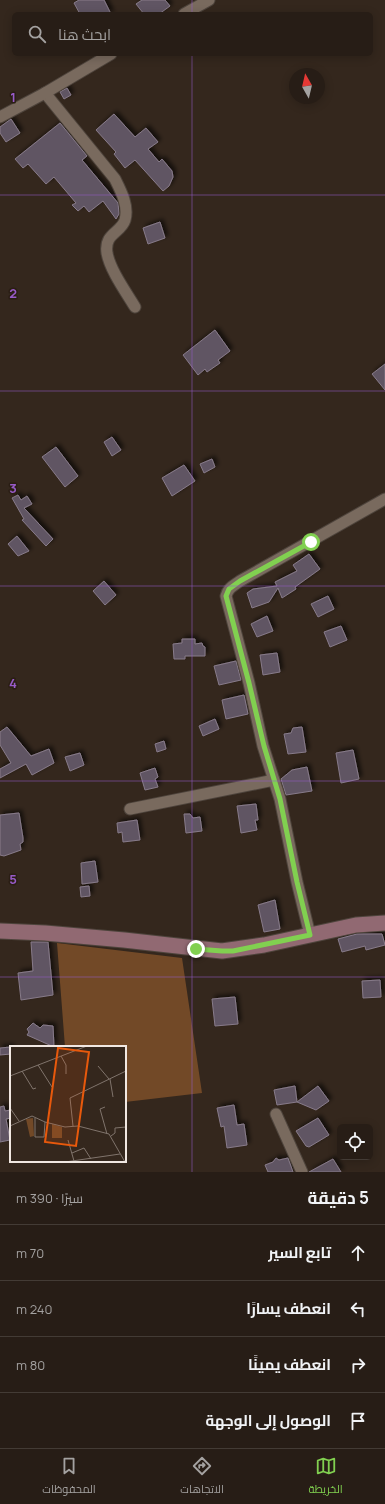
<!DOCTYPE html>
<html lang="ar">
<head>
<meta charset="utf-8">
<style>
	:root { --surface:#271d16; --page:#332a23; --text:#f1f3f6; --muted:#a4a2a1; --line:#433b35; --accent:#81d050 }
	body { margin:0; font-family:Manrope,Cairo,sans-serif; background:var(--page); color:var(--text); direction:rtl }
	.controls { position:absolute; right:12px; bottom:12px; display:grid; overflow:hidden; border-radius:6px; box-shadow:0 2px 10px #0003 }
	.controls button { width:36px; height:36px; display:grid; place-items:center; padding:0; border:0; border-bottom:1px solid var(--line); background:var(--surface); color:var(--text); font:20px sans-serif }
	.compass { position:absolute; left:289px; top:68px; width:36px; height:36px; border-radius:50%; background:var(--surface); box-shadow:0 2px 10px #0003; rotate:352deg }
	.stop { position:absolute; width:12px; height:12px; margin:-9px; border:3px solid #81d050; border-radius:50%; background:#fff }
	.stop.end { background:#81d050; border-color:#fff; box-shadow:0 1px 4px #0008 }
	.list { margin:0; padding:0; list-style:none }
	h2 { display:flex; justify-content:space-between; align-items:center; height:52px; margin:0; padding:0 16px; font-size:17px }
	h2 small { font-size:13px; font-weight:400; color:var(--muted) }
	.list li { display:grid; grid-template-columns:26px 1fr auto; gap:12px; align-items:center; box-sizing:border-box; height:56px; padding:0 16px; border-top:1px solid var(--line) }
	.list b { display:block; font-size:15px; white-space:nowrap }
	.list em { font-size:13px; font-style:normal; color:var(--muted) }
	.icon { flex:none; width:22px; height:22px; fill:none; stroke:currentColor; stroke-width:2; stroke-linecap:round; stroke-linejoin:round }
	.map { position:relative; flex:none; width:385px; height:1172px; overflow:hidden; direction:ltr }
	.search { position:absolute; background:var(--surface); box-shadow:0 2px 10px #0003; left:12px; right:12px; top:12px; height:44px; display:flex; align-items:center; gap:10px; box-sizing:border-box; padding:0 14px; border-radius:6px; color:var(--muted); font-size:15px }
	.sheet { height:276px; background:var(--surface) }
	nav { display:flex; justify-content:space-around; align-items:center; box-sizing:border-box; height:56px; border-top:1px solid var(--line); background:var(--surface); font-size:11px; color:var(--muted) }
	nav a { display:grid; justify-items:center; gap:2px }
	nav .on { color:var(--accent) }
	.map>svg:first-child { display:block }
	.green { fill:#724927 }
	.building { fill:#615563; stroke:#877b8a; filter:url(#shadow) }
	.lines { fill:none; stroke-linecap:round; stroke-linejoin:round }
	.minor-casing { stroke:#4e443c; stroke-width:13 }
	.secondary-casing { stroke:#4e443c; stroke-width:17 }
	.minor { stroke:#796a5e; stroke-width:11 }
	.secondary { stroke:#916972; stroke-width:15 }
	.route { stroke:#81d050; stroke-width:5 }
	.grid { fill:none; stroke:#985bc8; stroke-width:1; stroke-opacity:0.55 }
	.inset-road { fill:none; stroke:#80746c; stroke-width:1 }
	.view { fill:#e8590c; fill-opacity:0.15; stroke:#e8590c; stroke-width:2 }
	.inset-edge { fill:none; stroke:#f1e8e2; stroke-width:2 }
	.grid-label { font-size:13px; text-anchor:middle; font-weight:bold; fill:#985bc8; stroke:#2a1e14; stroke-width:3; stroke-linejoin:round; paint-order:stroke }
</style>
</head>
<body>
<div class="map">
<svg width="385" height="1172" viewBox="0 0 385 1172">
	<defs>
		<filter id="shadow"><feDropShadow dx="3" dy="-3" stdDeviation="2" flood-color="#0009"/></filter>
	</defs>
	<rect width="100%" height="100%" fill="#34271d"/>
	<!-- green -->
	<path class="green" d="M57,943L182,958L202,1093L125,1102V1047H65Z"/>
	<!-- building -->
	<g class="building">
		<path d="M79,0H104L111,14H80L74,3Z"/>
		<path d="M142,0H165L170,6L159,14H144L136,4Z"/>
		<path d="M67,88L71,95L64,99L60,92Z"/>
		<path d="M114,114L135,137L146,128L158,142L148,149L159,162L162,159L172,171L173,177L169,186L163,191L135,160L125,168L114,154L116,152L96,130Z"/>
		<path d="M11,119L20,133L6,142L0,133V127Z"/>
		<path d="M60,123L87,156L82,160L118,203L119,214L116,219L103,201L89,212L84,206L78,211L72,205L76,203L54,177L46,184L28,164L23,168L15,159Z"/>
		<path d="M160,222L165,238L148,244L143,228Z"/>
		<path d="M215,330L230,351L218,360L220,363L207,372L205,369L198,375L183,355Z"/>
		<path d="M385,364V390L372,374Z"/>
		<path d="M112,437L121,450L112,456L104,442Z"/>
		<path d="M56,447L78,476L65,487L42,457Z"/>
		<path d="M212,459L215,467L204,473L200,464Z"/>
		<path d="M184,465L195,481L172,496L162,478Z"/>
		<path d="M18,495L21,500L27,496L32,504L24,508L53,539L46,546L22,520L24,519L12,498Z"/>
		<path d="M17,536L29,551L18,556L8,544Z"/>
		<path d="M309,554L320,569L295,587L296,589L282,598L278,588L269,602L252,608L247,593L253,589L277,586L275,582L297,571L293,565Z"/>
		<path d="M104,581L116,595L105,605L93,591Z"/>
		<path d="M328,596L334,609L318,617L311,604Z"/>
		<path d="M267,616L273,631L257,637L251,624Z"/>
		<path d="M341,626L347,640L330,647L324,632Z"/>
		<path d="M182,639H195V644L202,643L203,646L205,647V656H185V659H174L173,644L182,643Z"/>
		<path d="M277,653L280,672L263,675L260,655Z"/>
		<path d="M236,661L241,680L219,685L214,666Z"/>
		<path d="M244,695L248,714L226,719L222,700Z"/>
		<path d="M215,719L219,729L203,736L199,726Z"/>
		<path d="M7,727L31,756L49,749L54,763L32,775L26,764L0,778V769L11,763L0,745V732Z"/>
		<path d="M302,727L306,752L288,754L284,734L291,733L293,728Z"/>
		<path d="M164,741L166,749L157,752L155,744Z"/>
		<path d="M353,750L359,779L341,783L336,753Z"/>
		<path d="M80,753L84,765L70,771L65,757Z"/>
		<path d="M307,767L312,791L286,795L281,779L292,770Z"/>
		<path d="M155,768L158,777L155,779L158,787L145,790L140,773Z"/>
		<path d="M256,804L258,820H255L257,830L241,833L237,806Z"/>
		<path d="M19,813L23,838V842L20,844L21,850L4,856L0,855V815Z"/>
		<path d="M184,814H190L193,818L200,817L202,831L186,833Z"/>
		<path d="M137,820L140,840L123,842L122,832L118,833L117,823Z"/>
		<path d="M95,861L98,882L82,884L81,863Z"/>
		<path d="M89,886L90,896L81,897L80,887Z"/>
		<path d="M275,900L280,929L264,932L258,905Z"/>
		<path d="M357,934H382L385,945L366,950L365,946L342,952L338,939Z"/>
		<path d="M31,942H48L53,995L21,1000L18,973L33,971Z"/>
		<path d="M380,980L381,997L363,998L362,981Z"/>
		<path d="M235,997L238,1024L215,1026L212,999Z"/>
		<path d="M33,1023L40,1028L43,1025L53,1026L54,1047L27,1035L29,1032L27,1029Z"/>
		<path d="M11,1047V1054L0,1055V1048Z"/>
		<path d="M295,1086L297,1102L277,1105L274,1090Z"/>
		<path d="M318,1086L329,1101L316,1110L297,1102Z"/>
		<path d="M234,1105L237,1125L244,1124L247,1145L227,1148L224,1126L221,1127L217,1108Z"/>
		<path d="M4,1106L5,1111L11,1110V1118L6,1119L10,1140L0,1142V1107Z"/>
		<path d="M318,1118L329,1135L309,1147L306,1146L296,1131Z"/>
		<path d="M276,1158L279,1160L288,1158L293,1172H268L265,1165L273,1162Z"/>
		<path d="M333,1159L341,1172H309Z"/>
	</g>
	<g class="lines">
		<!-- minor casing -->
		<g class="minor-casing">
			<g id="minor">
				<path d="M184,14L209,0"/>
				<path d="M45,93L115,179C121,191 129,206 125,220C121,233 104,233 107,253C110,270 126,292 135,307"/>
				<path d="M0,117L45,93L111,54"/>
				<path d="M130,809L274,780"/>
				<path d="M310,935L297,882L280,799L263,746L249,683L226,596C228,588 233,586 240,581L385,499"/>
				<path d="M276,1114L302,1172"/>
			</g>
		</g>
		<!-- secondary casing -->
		<g class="secondary-casing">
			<path id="secondary" d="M0,931L45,933L124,940L222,951L264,945L356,925L385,923"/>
		</g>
		<!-- minor -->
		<use href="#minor" class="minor"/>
		<!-- secondary -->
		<use href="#secondary" class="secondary"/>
	</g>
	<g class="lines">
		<!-- route -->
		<path class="route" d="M196,949L222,951H233L310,935L297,882L280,799L264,746L249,683L226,596L229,589L240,581L311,542"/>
	</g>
	<!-- grid -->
	<path class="grid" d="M192,0V14M192,54V1172M0,195H385M0,391H385M0,586H385M0,781H385M0,977H385"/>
	<!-- overview -->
	<g transform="translate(10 1046)">
		<rect width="116" height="116" fill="#34271d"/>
		<path d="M23,72L24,90L20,91L16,73ZM42,78L52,81V92H42Z" fill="#724927"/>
		<path class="inset-road" d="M51,10L56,19V28M28,19L42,41M88,20L99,33M12,25L23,43L26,42M0,30L77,0M100,33L103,51M95,61L90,63L97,88M0,62L9,75M25,72V91H34L35,76M0,80L22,70L35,76L55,81L68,80L99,88L115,116M63,80L60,52L116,25M101,90L105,87V82L116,81M58,94L64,115M62,107L74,102L81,113M55,116L110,108"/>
		<path class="view" d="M48,2L79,6L66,100L35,96Z"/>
		<rect width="116" height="116" class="inset-edge"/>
	</g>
	<g class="grid-label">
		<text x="13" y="102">1</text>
		<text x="13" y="298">2</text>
		<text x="13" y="493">3</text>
		<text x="13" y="688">4</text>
		<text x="13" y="884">5</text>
	</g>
</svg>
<div class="controls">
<button><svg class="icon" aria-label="locate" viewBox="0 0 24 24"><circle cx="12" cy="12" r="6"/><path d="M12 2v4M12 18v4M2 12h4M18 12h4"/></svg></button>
</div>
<svg class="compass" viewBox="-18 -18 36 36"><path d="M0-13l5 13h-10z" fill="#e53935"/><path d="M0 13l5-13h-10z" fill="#a4a2a1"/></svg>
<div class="stop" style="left:311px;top:542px"></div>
<div class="stop end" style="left:196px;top:949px"></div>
<div class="search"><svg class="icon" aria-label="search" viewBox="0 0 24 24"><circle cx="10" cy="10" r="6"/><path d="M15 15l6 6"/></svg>ابحث هنا</div>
</div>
<section class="sheet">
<h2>5 دقيقة<small>سيرًا · 390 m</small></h2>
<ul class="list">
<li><svg class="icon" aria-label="ahead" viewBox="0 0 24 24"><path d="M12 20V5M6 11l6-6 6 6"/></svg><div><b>تابع السير</b></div><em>70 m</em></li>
<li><svg class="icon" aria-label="left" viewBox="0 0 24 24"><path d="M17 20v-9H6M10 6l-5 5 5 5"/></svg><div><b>انعطف يسارًا</b></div><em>240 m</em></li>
<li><svg class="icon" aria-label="right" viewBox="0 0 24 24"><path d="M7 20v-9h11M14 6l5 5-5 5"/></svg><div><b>انعطف يمينًا</b></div><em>80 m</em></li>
<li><svg class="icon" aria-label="arrive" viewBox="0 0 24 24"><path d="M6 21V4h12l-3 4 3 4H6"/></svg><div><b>الوصول إلى الوجهة</b></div></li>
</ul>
</section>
<nav>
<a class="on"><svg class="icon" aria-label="map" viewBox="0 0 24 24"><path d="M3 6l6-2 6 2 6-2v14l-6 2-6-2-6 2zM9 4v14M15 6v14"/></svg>الخريطة</a>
<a><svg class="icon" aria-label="directions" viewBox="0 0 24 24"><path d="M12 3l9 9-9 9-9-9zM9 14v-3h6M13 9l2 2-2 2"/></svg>الاتجاهات</a>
<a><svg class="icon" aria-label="saved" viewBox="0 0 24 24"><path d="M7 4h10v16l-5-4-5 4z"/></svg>المحفوظات</a>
</nav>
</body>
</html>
